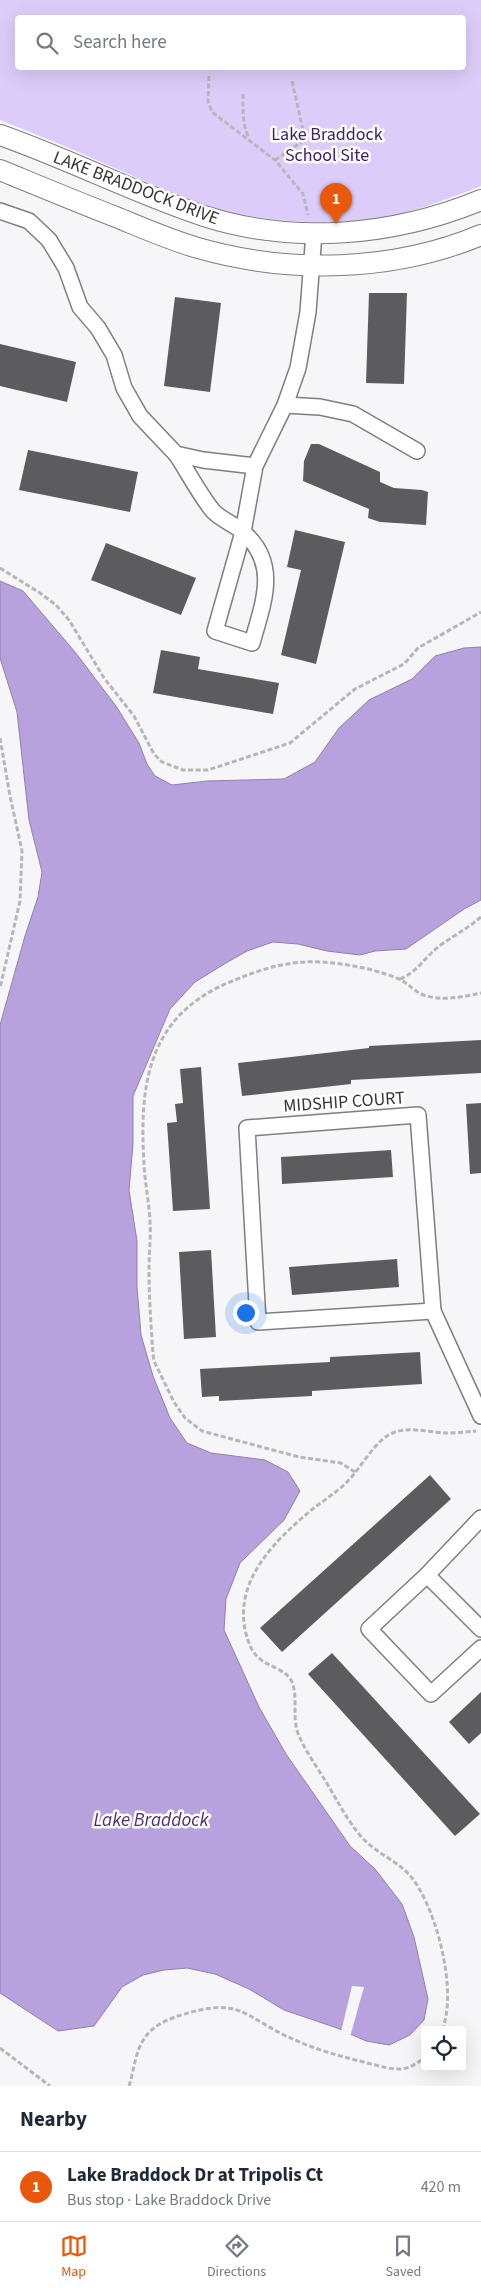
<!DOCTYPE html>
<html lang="en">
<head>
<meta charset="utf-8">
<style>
	:root { --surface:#fff; --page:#f2f2f3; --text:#1f2937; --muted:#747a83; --line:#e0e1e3; --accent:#ea580c }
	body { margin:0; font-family:"Source Sans 3",sans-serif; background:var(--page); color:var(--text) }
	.controls { position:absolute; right:15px; bottom:15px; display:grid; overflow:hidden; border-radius:5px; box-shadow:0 5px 20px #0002 }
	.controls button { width:45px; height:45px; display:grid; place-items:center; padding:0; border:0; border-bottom:1px solid var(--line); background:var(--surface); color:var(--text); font:25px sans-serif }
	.you { position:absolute; left:245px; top:1312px; width:18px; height:18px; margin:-12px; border:4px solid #fff; border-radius:50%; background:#1a73e8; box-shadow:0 0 0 8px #1a73e833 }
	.badge { display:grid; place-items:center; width:32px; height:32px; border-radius:50%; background:var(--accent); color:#fff; font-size:16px; font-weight:700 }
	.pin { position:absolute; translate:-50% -41px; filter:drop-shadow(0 1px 2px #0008) }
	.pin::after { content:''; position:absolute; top:26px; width:18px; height:15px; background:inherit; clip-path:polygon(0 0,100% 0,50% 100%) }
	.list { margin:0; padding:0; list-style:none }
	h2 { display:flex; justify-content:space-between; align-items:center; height:65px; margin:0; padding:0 20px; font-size:21px }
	h2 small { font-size:16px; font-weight:400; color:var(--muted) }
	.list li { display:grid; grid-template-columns:32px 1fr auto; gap:15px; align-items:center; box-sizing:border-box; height:70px; padding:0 20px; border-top:1px solid var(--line) }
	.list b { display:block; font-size:19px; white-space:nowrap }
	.list p { margin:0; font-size:16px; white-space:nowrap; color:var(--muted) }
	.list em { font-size:16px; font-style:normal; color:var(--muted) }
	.icon { flex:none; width:28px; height:28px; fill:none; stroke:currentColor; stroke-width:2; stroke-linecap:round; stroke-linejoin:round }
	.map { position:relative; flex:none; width:481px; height:2086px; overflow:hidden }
	.search { position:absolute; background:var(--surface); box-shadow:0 5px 20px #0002; left:15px; right:15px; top:15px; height:55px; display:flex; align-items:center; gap:12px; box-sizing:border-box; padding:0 18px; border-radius:5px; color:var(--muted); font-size:19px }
	.sheet { height:135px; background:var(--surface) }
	nav { display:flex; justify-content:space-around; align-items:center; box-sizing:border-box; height:70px; border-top:1px solid var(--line); background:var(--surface); font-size:14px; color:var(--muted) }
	nav a { display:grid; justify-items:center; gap:2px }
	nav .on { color:var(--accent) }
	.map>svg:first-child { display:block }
	.green { fill:#dcccf9; fill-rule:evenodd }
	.water { fill:#b7a2dd; stroke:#9081ab }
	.pier { fill:#f6f5f8 }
	.building { fill:#5c5c5e }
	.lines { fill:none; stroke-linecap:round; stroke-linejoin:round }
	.minor-casing { stroke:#7f7e81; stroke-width:18 }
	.tertiary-casing { stroke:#7f7e81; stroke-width:22 }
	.path { stroke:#b7b6b8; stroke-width:3; stroke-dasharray:5 2.5; stroke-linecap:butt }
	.minor { stroke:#fff; stroke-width:15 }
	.tertiary { stroke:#fff; stroke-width:20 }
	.labels { text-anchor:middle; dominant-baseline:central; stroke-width:5; stroke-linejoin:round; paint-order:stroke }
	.park-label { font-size:18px; fill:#402167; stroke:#fff }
	.street-label { font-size:18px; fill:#353436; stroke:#fff }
	.water-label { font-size:19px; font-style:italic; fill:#4c2e74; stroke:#fff }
</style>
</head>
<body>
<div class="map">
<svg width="481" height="2086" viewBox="0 0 481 2086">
	<rect width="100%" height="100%" fill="#f6f5f8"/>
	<!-- green -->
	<path class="green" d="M0,0H481V186C447,199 413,213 376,219C323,226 266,222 214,208C179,198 146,181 112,167C75,150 38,135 0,120ZM18,18H464V68H18Z"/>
	<!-- water -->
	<path class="water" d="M0,581L23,591L75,652L116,706L139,743L147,764L155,776L172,785L207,781L284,779L315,762L339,728L369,700L412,679L435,656L464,648L481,647V900L464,909L406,949L375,951L360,955L327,951L298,944L273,942L247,951L226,963L195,982L170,1009L133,1096V1144L129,1190L137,1241V1287L141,1335L153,1376L170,1418L187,1443L211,1453L265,1460L288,1472L300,1491L284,1520L240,1563L226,1599L224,1630L259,1707L286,1754L350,1846L375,1869L402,1904L414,1937L428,1999L424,2020L410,2035L389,2045L366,2041L337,2028L284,2010L249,1989L215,1974L187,1968L164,1970L143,1975L122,1987L94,2026L58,2031L0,1993V1025L25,936L38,897L42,872L29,820L17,712L0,658Z"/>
	<!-- pier -->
	<path class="pier" d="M352,1986L364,1987L350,2037L341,2032Z"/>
	<!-- building -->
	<g class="building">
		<path d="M369,293H407L404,384L366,383Z"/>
		<path d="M175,297L221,303L210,392L164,386Z"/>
		<path d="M0,344L76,362L67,402L0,386Z"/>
		<path d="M311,444H319L380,472V482L394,488L422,490L428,492L426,525L380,522L368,518L369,509L303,481L304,461Z"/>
		<path d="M28,450L138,472L130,512L19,490Z"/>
		<path d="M295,530L345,542L316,664L281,655L301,570L287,567Z"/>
		<path d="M106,543L196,578L181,615L91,580Z"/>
		<path d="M161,650L200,657L198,669L279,683L273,714L153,693Z"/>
		<path d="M481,1040V1073L351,1080V1084L242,1096L238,1063L369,1048V1046Z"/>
		<path d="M201,1067L210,1209L173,1211L167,1123L177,1122L175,1104L183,1103L180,1069Z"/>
		<path d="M481,1103V1173L470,1174L466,1104Z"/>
		<path d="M391,1150L393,1177L282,1184L281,1157Z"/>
		<path d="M211,1250L216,1337L184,1339L179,1252Z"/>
		<path d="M397,1259L399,1287L292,1295L289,1267Z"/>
		<path d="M420,1352L422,1384L312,1391V1396L219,1401V1396L202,1397L200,1369L330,1362V1357Z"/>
		<path d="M430,1475L451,1499L282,1652L260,1628Z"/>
		<path d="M332,1653L480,1814L455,1836L308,1674Z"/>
		<path d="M481,1692V1733L469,1744L449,1722Z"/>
	</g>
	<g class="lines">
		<!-- minor casing -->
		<g class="minor-casing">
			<g id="minor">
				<path d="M0,211L29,221L49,240L66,268L80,307L98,328L114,355L124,388L140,416L156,433L176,454L203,460L255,466"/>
				<path d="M285,405L320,407L353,414L417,451"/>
				<path d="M176,454C185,467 204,502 214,512C222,520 234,524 243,532C280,564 263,603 252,643L215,631L243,532L255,466L285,405L298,368L308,312L314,233"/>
				<path d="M418,1115L433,1311L258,1322L247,1128Z"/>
				<path d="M433,1311L481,1416"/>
				<path d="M481,1518L427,1575L369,1629L431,1694L481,1648"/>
				<path d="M427,1575L481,1629"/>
			</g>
		</g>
		<!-- tertiary casing -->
		<g class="tertiary-casing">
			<g id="tertiary">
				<path d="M0,135C69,159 134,193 204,216C294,245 394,236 481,200"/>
				<path d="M0,170C39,186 77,202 116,217C143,228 170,240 198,248C289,274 393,272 481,235"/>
			</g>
		</g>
		<!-- path -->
		<g class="path">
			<path d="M209,76L208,101L212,112L275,160L303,194L308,215"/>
			<path d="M243,94C243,109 242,124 249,138"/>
			<path d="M275,160L303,141V130L292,81"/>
			<path d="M0,568L40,593L56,605L69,620L104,678L134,716L154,754L162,762L183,770H208L290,743L355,689L404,664L418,648L481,612"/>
			<path d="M0,738L10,796L22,851L20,901L0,988"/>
			<path d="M400,979C418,972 426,955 442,944C455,935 468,928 481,917"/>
			<path d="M355,1472L341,1463L299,1457L202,1431L185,1418L174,1402L154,1361L153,1354C151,1326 149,1298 149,1270C149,1254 151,1237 150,1221C149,1202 145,1183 144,1164C139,1084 148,1016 230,982C261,969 289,960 322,962C348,964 375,969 399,979C408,983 413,990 421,994C440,1002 462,997 481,993"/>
			<path d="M442,2030C458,1992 437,1910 412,1878C399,1861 374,1853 359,1834C346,1818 337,1800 326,1782C317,1767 306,1752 299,1736C291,1718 299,1695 291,1680C285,1669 266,1666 258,1657C249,1649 246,1635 244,1624C238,1574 280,1536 315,1507C326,1499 338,1491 347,1482C361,1468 376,1438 395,1432C410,1427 429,1432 444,1433C455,1433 466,1432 476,1431"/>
			<path d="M0,2048L50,2086"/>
			<path d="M129,2086C134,2071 135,2052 144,2039C151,2027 166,2020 178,2016C243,1995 242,2017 295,2040C321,2052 352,2059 379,2066C400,2071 408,2071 425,2057"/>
		</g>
		<!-- minor -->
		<use href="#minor" class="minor"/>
		<!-- tertiary -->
		<use href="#tertiary" class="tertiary"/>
	</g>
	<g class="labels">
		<!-- park labels -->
		<g class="park-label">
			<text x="327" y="134">Lake Braddock<tspan x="327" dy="21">School Site</tspan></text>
		</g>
		<!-- street labels -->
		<g class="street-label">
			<text transform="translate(136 188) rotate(21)">LAKE BRADDOCK DRIVE</text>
			<text transform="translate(344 1102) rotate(-4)">MIDSHIP COURT</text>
		</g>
		<!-- water labels -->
		<g class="water-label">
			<text x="151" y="1820">Lake Braddock</text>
		</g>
	</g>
</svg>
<div class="controls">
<button><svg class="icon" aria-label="locate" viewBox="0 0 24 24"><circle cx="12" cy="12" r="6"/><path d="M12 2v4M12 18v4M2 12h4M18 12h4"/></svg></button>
</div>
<div class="you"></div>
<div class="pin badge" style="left:336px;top:224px">1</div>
<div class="search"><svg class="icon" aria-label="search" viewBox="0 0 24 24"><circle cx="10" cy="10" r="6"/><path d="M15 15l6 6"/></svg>Search here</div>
</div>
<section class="sheet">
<h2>Nearby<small></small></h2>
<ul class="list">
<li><span class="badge">1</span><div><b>Lake Braddock Dr at Tripolis Ct</b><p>Bus stop · Lake Braddock Drive</p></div><em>420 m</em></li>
</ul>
</section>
<nav>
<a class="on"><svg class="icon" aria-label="map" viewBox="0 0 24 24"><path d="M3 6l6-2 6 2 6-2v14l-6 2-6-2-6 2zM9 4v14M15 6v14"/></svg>Map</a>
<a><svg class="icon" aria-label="directions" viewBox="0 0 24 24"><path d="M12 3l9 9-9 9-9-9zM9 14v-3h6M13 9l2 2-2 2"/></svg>Directions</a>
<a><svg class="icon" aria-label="saved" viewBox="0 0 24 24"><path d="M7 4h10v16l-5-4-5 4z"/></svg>Saved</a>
</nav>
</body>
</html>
